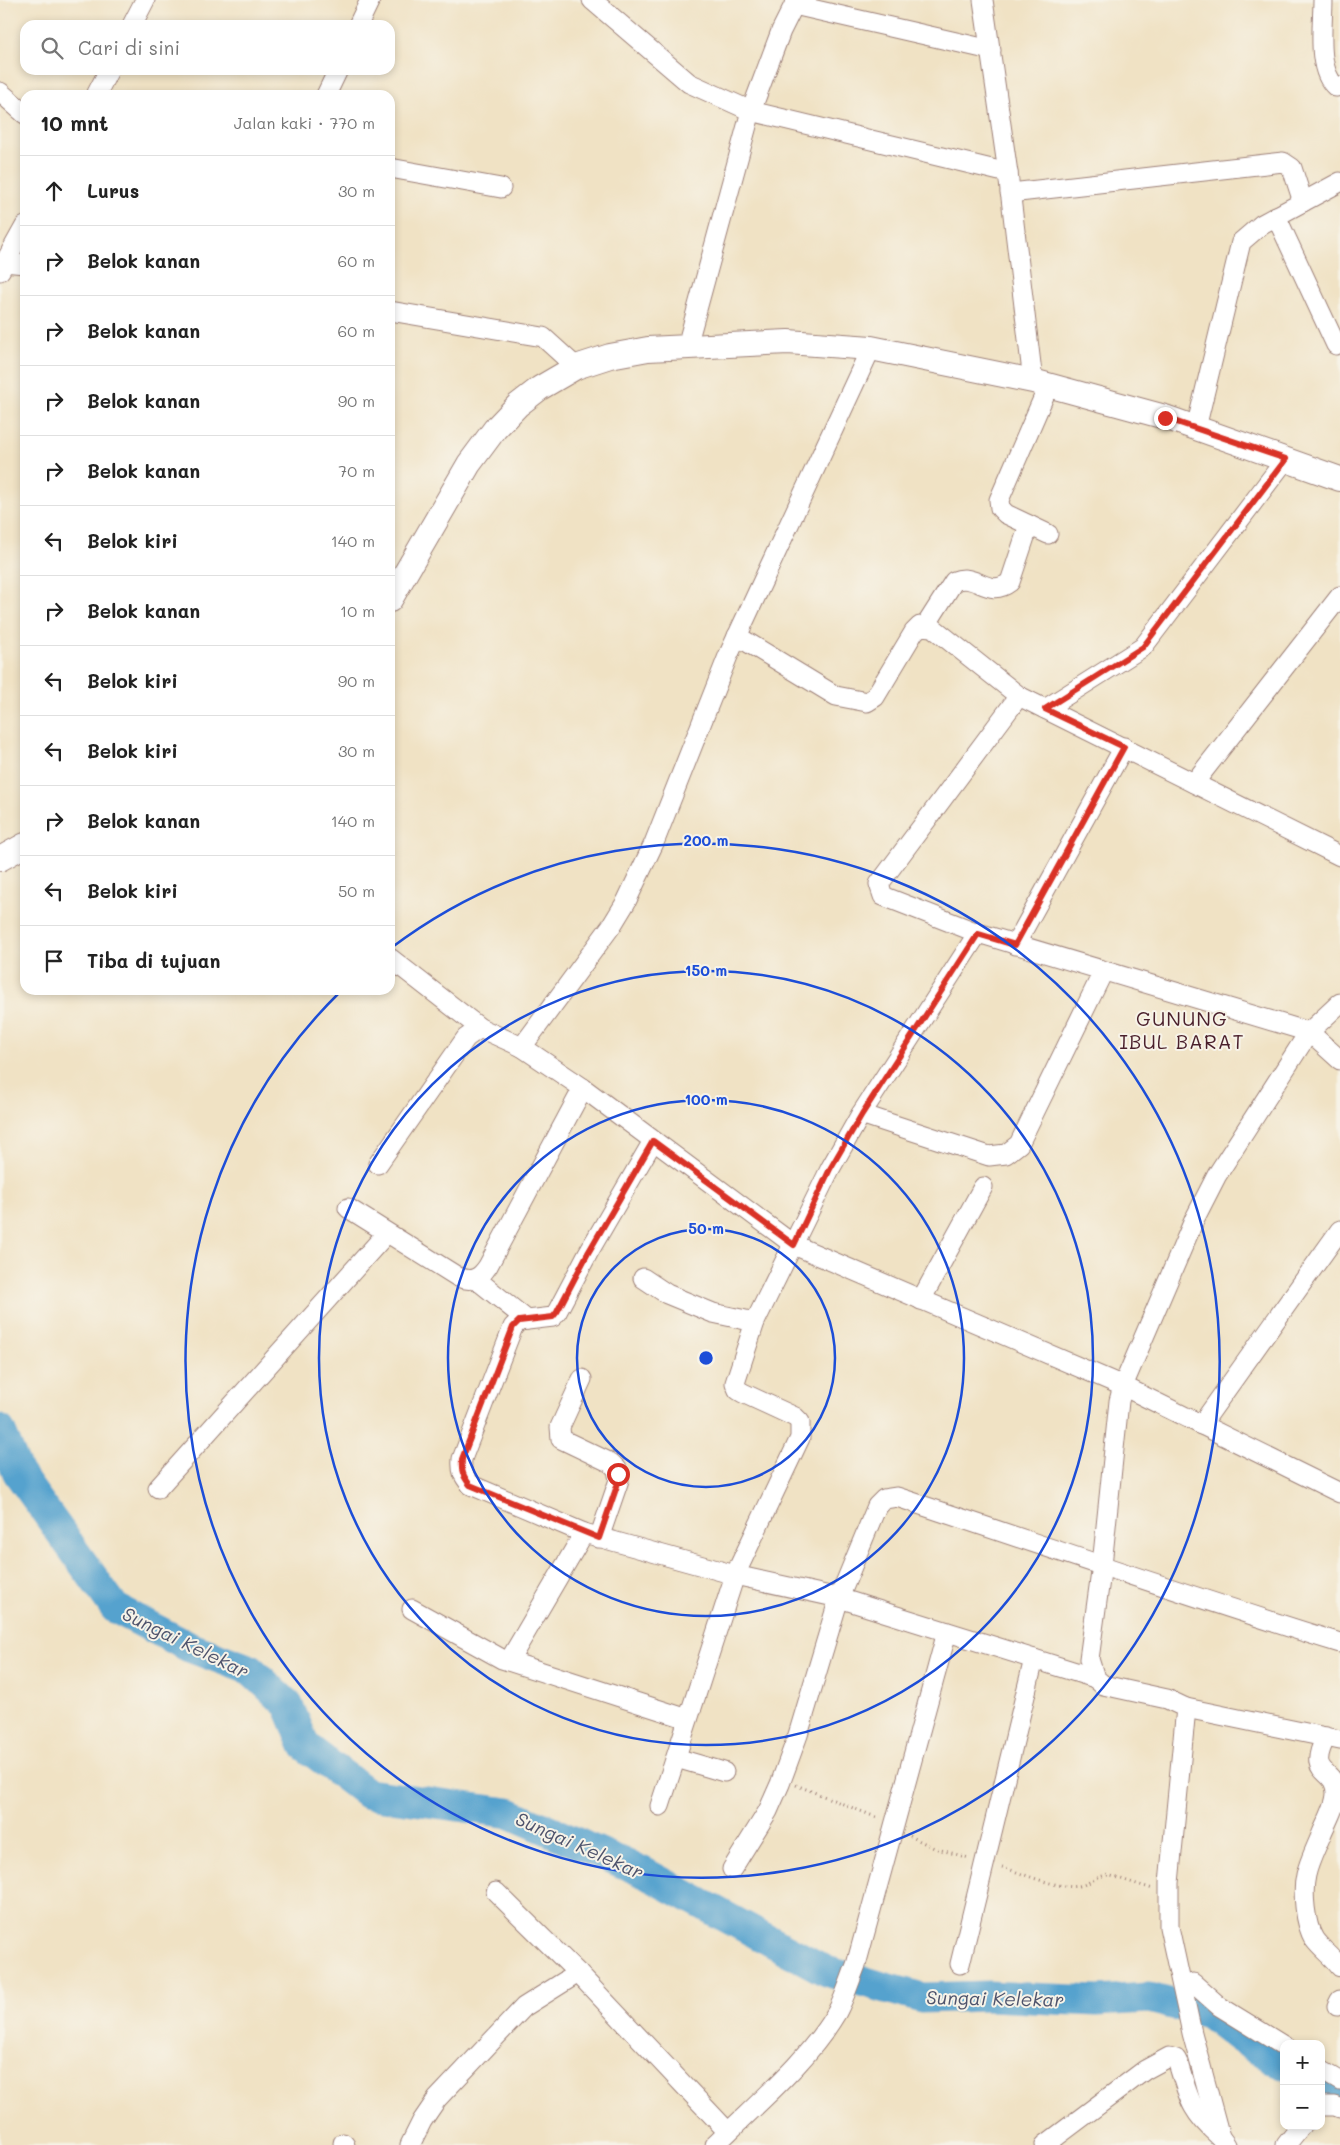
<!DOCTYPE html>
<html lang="id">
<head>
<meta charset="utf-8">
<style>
	:root { --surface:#fff; --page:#f6f6f6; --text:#222; --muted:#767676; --line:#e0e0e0 }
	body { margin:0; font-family:Mali,sans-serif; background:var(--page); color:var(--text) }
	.controls { position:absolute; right:15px; bottom:15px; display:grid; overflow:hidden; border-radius:10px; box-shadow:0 2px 8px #0003 }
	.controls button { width:45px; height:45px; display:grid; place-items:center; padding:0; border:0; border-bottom:1px solid var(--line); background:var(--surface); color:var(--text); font:25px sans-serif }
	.stop { position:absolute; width:15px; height:15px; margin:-11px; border:4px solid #d93025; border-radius:50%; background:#fff }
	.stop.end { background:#d93025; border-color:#fff; box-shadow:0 1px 5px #0008 }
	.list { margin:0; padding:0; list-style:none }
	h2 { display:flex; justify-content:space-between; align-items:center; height:65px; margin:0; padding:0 20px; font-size:21px }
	h2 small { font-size:16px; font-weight:400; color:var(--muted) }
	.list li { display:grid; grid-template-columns:32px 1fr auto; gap:15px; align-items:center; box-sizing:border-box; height:70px; padding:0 20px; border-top:1px solid var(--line) }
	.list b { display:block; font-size:19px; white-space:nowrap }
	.list em { font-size:16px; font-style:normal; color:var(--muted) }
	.icon { flex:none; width:28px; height:28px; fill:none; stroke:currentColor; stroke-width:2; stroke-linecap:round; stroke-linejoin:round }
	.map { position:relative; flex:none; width:1340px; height:2145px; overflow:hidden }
	.search { position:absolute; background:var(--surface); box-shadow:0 2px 8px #0003; left:20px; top:20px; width:375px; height:55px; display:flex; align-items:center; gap:12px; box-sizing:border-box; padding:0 18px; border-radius:15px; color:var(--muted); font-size:19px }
	.panel { position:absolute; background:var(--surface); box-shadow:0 2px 8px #0003; left:20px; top:90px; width:375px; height:905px; border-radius:15px }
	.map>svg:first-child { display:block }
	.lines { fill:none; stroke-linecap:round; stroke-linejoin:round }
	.river { stroke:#55a2ce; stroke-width:31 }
	.minor-casing { stroke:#9d8078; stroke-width:21 }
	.tertiary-casing { stroke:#9d8078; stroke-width:26 }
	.path { stroke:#9d8078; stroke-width:3; stroke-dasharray:1 4; stroke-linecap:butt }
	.minor { stroke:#fff; stroke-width:19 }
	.tertiary { stroke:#fff; stroke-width:24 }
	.route { stroke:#d93025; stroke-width:6 }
	.ring { fill:none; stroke:#1d4ed8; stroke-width:2.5 }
	.labels { text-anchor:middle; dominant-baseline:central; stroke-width:4; stroke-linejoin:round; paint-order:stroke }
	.water-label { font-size:19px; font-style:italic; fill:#4e536c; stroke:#f7f3e8 }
	.quarter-label { font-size:20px; letter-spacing:1px; fill:#4a1f2b; stroke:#f7f3e8 }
	.centre { fill:#1d4ed8; stroke:#f7f3e8; stroke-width:2.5 }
	.ring-label { font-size:15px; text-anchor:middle; font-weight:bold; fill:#1d4ed8; stroke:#f7f3e8; stroke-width:4; stroke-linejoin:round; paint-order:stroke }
</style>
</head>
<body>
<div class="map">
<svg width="1340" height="2145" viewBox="0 0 1340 2145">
	<rect width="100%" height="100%" fill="#f7f3e8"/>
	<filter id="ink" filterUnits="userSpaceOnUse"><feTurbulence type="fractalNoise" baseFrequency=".02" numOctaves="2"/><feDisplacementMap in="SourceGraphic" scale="10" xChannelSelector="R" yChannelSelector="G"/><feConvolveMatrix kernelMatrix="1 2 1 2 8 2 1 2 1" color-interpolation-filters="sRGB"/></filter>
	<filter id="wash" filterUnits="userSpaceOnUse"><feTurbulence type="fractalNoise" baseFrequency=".0096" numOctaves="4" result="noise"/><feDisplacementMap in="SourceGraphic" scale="20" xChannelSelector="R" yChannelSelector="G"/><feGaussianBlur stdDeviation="1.12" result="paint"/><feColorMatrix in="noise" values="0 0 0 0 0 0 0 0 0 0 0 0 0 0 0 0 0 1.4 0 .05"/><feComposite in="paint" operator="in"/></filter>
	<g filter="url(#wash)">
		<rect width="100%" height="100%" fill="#f0e2c4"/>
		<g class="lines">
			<!-- river -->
			<g class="river">
				<path d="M0,1430L18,1473L115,1608L189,1647L251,1670L288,1705L305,1746L368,1794L509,1813L643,1872L826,1971L922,1998L988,1996L1097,2001L1149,1998L1208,2013L1240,2038L1284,2065"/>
				<path d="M1321,2087L1340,2095"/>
			</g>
		</g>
	</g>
	<g filter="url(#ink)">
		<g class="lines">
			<!-- minor casing -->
			<g class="minor-casing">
				<g id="minor">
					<path d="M592,0L689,83L751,111L1008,173"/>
					<path d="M983,0L1008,173L1033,381"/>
					<path d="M1323,0C1323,25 1316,70 1336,87L1340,86"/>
					<path d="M132,25L145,0"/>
					<path d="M358,25L370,0"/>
					<path d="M0,92L25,114"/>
					<path d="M96,95L109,70"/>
					<path d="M326,95L338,70"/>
					<path d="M390,168L501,188"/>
					<path d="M1010,193L1283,162L1292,168L1303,202"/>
					<path d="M1276,216L1336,345"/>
					<path d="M4,262L25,264"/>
					<path d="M0,271L25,226"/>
					<path d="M390,311L543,337L576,367"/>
					<path d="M687,346L751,111L781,31L794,5L991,50"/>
					<path d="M871,348L728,656L654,843L626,902L612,925L522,1047L583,1088L794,1245L1123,1386L1340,1493"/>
					<path d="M1196,428L1241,242L1262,224L1340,182"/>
					<path d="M1048,534L1006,514L1000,508L999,500L1048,387"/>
					<path d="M926,625L954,581C977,572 988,599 1010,582L1029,525"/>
					<path d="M737,636L836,696L867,702L875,697L914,632L920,626L932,627L1019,696L1340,856"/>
					<path d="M1019,696L879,884L883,896L978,933L1309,1032L1340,1060"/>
					<path d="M1045,709L1143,647L1286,459"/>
					<path d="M1194,783L1340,596"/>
					<path d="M1015,945L1124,747"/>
					<path d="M390,958L480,1028L522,1047"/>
					<path d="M861,1114L989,1156L1006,1154L1019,1144L1103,972"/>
					<path d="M653,1141L588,1253L557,1312L553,1317L519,1321L513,1327L462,1459C461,1471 463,1476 471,1485L584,1533L735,1575L839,1598L1095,1678"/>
					<path d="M378,1164L466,1038L480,1028"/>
					<path d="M348,1208L458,1277C472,1283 480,1278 488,1266L583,1088"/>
					<path d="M643,1278L667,1294L713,1313L755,1322"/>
					<path d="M476,1279L527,1320"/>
					<path d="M921,1300L983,1187"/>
					<path d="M582,1379L560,1427L561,1439L611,1463L617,1469L619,1480L599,1538"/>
					<path d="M1201,1425L1340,1230"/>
					<path d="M158,1488L386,1234"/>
					<path d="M412,1609L502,1659L688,1719"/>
					<path d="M509,1661L584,1533"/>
					<path d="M1186,1708L1340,1740"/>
					<path d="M1326,1737C1305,1778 1336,1766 1336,1793C1336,1806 1327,1821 1322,1833C1317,1846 1309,1861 1306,1875C1302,1892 1305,1924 1314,1939C1321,1949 1333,1957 1340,1967"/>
					<path d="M676,1758L724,1772"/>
					<path d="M660,1806L735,1575L800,1438V1422L795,1417L743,1393L738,1390L735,1383L755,1322L830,1169L861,1114L978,933"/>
					<path d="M732,1869L768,1811L780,1784L798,1735L839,1598L877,1506L884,1499L897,1497C1045,1546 1191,1597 1340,1643"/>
					<path d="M496,1892L578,1973L728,2132"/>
					<path d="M960,1964L1034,1659"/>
					<path d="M1193,1983L1219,2006L1284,2046"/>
					<path d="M1337,2006L1340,2000"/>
					<path d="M1321,2070L1340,2081"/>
					<path d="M1321,2106H1335L1340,2108"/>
					<path d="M343,2143L345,2145"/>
					<path d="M410,2145L422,2121L437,2099L524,2007L578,1973"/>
					<path d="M715,2145C756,2104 807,2063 837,2012C845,1997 850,1980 856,1965L947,1632"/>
					<path d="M1045,2145L1145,2070L1169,2057L1176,2059L1178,2063C1189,2099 1191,2112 1220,2137"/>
					<path d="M1226,2145L1220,2137L1192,2033L1169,1927V1883L1186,1708L1167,1699L1103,1685L1095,1678L1089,1659L1102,1565L1119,1401L1123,1386L1195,1218L1217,1175L1309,1032L1340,1003"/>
					<path d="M1286,2145L1301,2126"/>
				</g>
			</g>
			<!-- tertiary casing -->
			<g class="tertiary-casing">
				<g id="tertiary">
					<path d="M390,600L469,464L495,429L518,405L540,388L576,367L610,356L648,349L788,342L871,348L1033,381L1165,417L1340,479"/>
					<path d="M0,859L25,845"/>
				</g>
			</g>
			<!-- path -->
			<g class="path">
				<path d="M796,1785L878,1818"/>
				<path d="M910,1836L934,1848L969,1858"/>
				<path d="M1002,1867C1021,1873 1060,1890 1079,1886C1090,1884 1096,1876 1108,1875L1153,1889"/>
			</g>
			<!-- minor -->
			<use href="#minor" class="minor"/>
			<!-- tertiary -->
			<use href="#tertiary" class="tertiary"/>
		</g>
	</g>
	<g class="lines" filter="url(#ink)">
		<!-- route -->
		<path class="route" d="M618,1474L619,1480L599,1538L470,1485C463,1476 461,1471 462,1459L513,1327L519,1321L553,1317L557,1312L588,1253L653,1141L794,1245L830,1169L862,1114L978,934L1015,945L1124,747L1045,709L1143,647L1286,459L1165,418"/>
	</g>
	<!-- distance rings -->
	<g class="ring">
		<circle cx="706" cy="1358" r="129"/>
		<circle cx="706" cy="1358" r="258"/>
		<circle cx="706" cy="1358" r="387"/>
		<path d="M391 948A517 517 0 1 1 340 992"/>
	</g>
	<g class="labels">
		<!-- water labels -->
		<g class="water-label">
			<text transform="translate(186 1642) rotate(26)">Sungai Kelekar</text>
			<text transform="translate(580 1845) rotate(24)">Sungai Kelekar</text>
			<text transform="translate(995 1998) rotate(1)">Sungai Kelekar</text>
		</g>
		<!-- quarter labels -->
		<g class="quarter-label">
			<text x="1182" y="1018">GUNUNG<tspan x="1182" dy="23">IBUL BARAT</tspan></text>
		</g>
	</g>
	<circle cx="706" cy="1358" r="8" class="centre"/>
	<g class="ring-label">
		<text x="706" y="846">200 m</text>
		<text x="706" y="976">150 m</text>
		<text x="706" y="1105">100 m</text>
		<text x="706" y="1234">50 m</text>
	</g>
</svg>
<div class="controls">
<button>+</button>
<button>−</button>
</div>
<div class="stop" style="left:618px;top:1474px"></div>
<div class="stop end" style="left:1165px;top:418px"></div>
<div class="search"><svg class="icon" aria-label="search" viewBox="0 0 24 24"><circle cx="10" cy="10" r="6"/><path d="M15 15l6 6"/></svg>Cari di sini</div>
<section class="panel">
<h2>10 mnt<small>Jalan kaki · 770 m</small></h2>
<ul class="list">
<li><svg class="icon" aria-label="ahead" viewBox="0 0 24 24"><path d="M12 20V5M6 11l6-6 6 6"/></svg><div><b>Lurus</b></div><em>30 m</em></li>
<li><svg class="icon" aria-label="right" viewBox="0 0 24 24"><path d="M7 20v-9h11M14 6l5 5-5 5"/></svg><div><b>Belok kanan</b></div><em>60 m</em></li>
<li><svg class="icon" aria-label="right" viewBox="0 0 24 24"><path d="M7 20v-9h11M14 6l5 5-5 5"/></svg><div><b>Belok kanan</b></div><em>60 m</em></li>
<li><svg class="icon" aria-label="right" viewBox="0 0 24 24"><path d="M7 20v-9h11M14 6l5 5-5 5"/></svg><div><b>Belok kanan</b></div><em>90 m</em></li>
<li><svg class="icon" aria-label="right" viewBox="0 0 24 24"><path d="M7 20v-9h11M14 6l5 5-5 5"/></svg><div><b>Belok kanan</b></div><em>70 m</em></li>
<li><svg class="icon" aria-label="left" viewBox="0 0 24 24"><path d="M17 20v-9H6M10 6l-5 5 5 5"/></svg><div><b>Belok kiri</b></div><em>140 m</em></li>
<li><svg class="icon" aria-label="right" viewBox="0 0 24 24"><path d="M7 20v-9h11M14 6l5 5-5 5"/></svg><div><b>Belok kanan</b></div><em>10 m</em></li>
<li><svg class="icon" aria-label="left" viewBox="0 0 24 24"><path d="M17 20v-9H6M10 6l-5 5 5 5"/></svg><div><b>Belok kiri</b></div><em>90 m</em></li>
<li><svg class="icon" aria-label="left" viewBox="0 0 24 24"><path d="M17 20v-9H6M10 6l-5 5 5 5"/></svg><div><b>Belok kiri</b></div><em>30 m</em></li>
<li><svg class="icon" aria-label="right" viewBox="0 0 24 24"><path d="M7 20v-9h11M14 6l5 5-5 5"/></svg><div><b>Belok kanan</b></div><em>140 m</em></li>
<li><svg class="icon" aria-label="left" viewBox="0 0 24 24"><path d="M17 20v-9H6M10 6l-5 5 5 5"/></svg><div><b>Belok kiri</b></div><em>50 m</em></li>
<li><svg class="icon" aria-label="arrive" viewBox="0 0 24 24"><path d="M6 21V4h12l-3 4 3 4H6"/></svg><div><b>Tiba di tujuan</b></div></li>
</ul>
</section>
</div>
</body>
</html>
